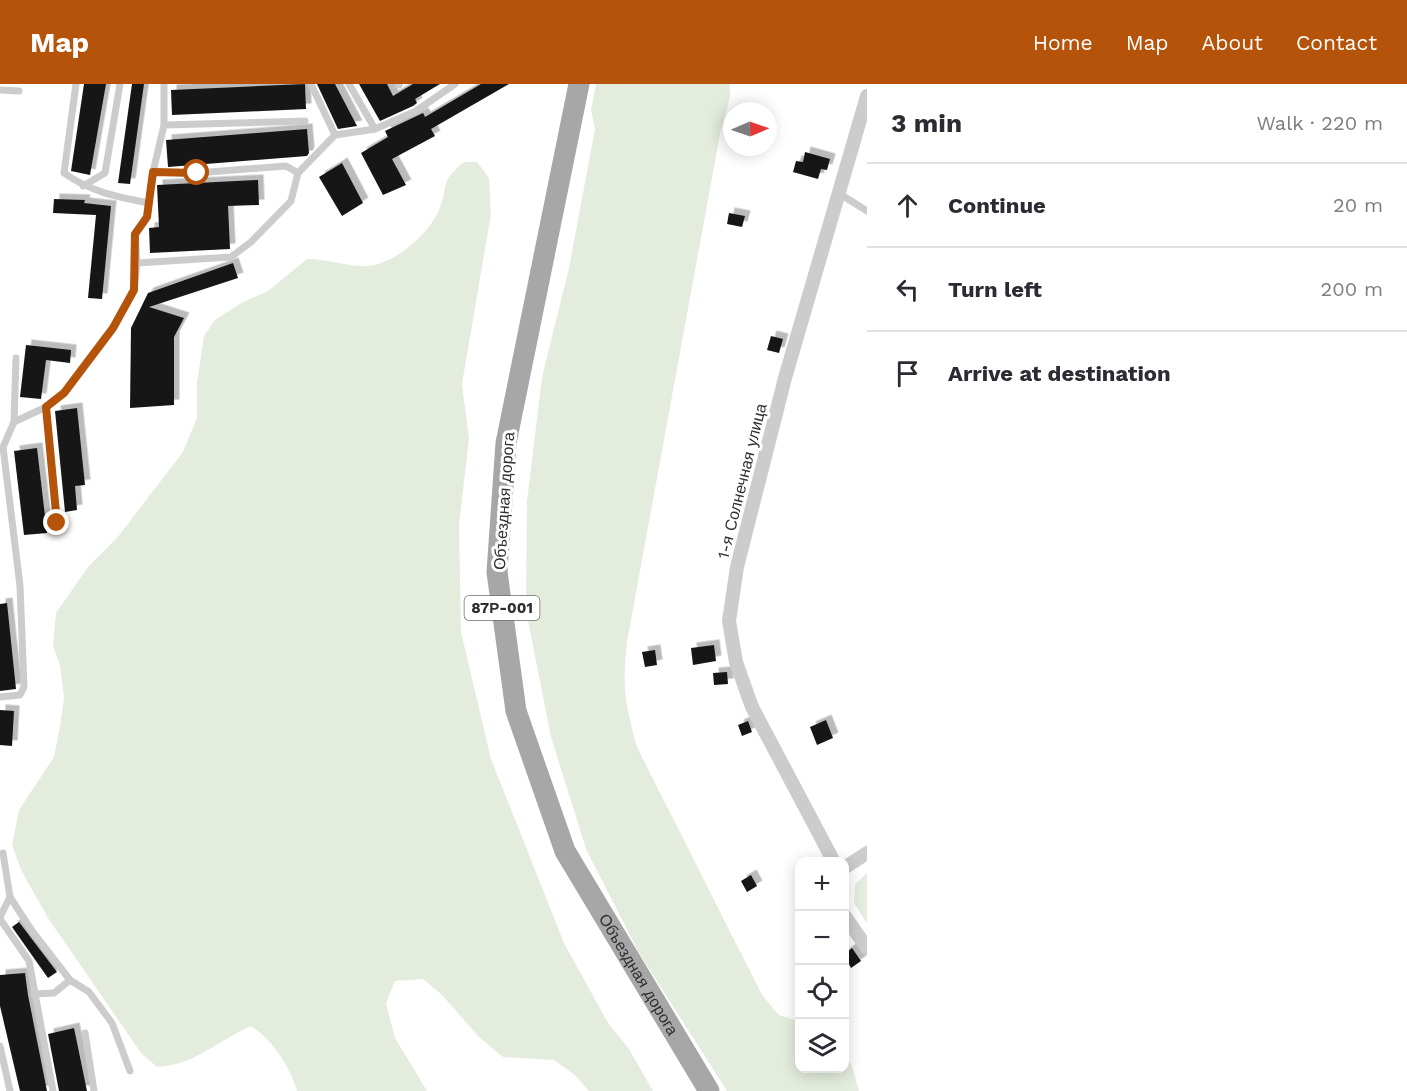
<!DOCTYPE html>
<html lang="en">
<head>
<meta charset="utf-8">
<style>
	:root { --surface:#fff; --page:#f2f2f3; --text:#2b2b33; --muted:#7c7c81; --line:#e1e1e2; --accent:#b45309 }
	body { margin:0; font-family:"Work Sans",sans-serif; background:var(--page); color:var(--text) }
	.controls { position:absolute; right:18px; bottom:18px; display:grid; overflow:hidden; border-radius:12px; box-shadow:0 3px 15px #0003 }
	.controls button { width:54px; height:54px; display:grid; place-items:center; padding:0; border:0; border-bottom:2px solid var(--line); background:var(--surface); color:var(--text); font:30px sans-serif }
	.compass { position:absolute; left:723px; top:18px; width:54px; height:54px; border-radius:50%; background:var(--surface); box-shadow:0 3px 15px #0003; rotate:88deg }
	.stop { position:absolute; width:18px; height:18px; margin:-14px; border:4px solid #b45309; border-radius:50%; background:#fff }
	.stop.end { background:#b45309; border-color:#fff; box-shadow:0 2px 6px #0008 }
	.list { margin:0; padding:0; list-style:none }
	h2 { display:flex; justify-content:space-between; align-items:center; height:78px; margin:0; padding:0 24px; font-size:26px }
	h2 small { font-size:20px; font-weight:400; color:var(--muted) }
	.list li { display:grid; grid-template-columns:39px 1fr auto; gap:18px; align-items:center; box-sizing:border-box; height:84px; padding:0 24px; border-top:2px solid var(--line) }
	.list b { display:block; font-size:22px; white-space:nowrap }
	.list em { font-size:20px; font-style:normal; color:var(--muted) }
	.icon { flex:none; width:33px; height:33px; fill:none; stroke:currentColor; stroke-width:2; stroke-linecap:round; stroke-linejoin:round }
	.map { position:relative; flex:none; width:867px; height:1007px; overflow:hidden }
	header { display:flex; align-items:center; gap:36px; box-sizing:border-box; height:84px; padding:0 30px; background:var(--accent); color:#fff }
	header strong { font-size:28px }
	nav { display:flex; gap:33px; margin-inline-start:auto; font-size:21px }
	main { display:flex }
	aside { flex:1; background:var(--surface) }
	.map>svg:first-child { display:block }
	.green { fill:#e4eddd }
	.building { fill:#161616; filter:url(#shadow) }
	.lines { fill:none; stroke-linecap:round; stroke-linejoin:round }
	.lane { stroke:#ccc; stroke-width:7 }
	.street { stroke:#ccc; stroke-width:14 }
	.primary { stroke:#a7a7a7; stroke-width:21 }
	.route { stroke:#b45309; stroke-width:8 }
	.labels { text-anchor:middle; dominant-baseline:central; stroke-width:6; stroke-linejoin:round; paint-order:stroke }
	.shield { fill:#fff; stroke:#6d6d6d; stroke-width:1.5 }
	.shield-label { font-size:15px; font-weight:bold; fill:#2f2f2f }
	.street-label { font-size:16px; fill:#2f2f2f; stroke:#fff }
</style>
</head>
<body>
<header>
<strong>Map</strong>
<nav><a>Home</a><a>Map</a><a>About</a><a>Contact</a></nav>
</header>
<main>
<div class="map">
<svg width="867" height="1007" viewBox="0 0 867 1007">
	<defs>
		<filter id="shadow"><feDropShadow dx="5.5" dy="-5.5" stdDeviation="0" flood-color="#0004"/></filter>
	</defs>
	<rect width="100%" height="100%" fill="#fff"/>
	<!-- green -->
	<g class="green">
		<path d="M596,0H730V13L720,50L627,558C622,602 625,620 637,663L762,911L779,931L799,937L800,984H844L845,970L852,982L859,1007H727L639,869L586,765L551,653L526,526L527,417L542,293L569,184L595,45L591,26Z"/>
		<path d="M464,78H477L489,94L491,130L462,300L469,355L459,441L461,548L491,675L564,859L608,939L629,965L653,1007H589L575,991L554,976L503,973L479,953L442,911L423,895L395,897L386,919L395,954L427,1007H297C290,983 273,956 251,942C217,957 195,981 157,983L141,969L48,834L22,788L12,761L19,726L54,673L60,643L64,614L60,581L53,562L56,529L88,483L117,454L183,368L197,334V299L204,252L215,236L241,219L268,207L307,175C328,175 348,183 367,182C395,180 428,151 439,126C449,101 439,98 464,78Z"/>
		<path d="M867,789V839L854,819L855,800Z"/>
	</g>
	<!-- building -->
	<g class="building">
		<path d="M84,0H106L90,91L71,87Z"/>
		<path d="M132,0H144L130,100L118,99Z"/>
		<path d="M305,0L306,25L172,31L171,6Z"/>
		<path d="M317,0H335L357,42L338,45Z"/>
		<path d="M359,0H387L393,12L413,0H440L415,15L417,19L413,22L380,37Z"/>
		<path d="M481,0H509L431,45L435,52L392,75L406,101L383,111L361,69L388,53L385,47L423,29L425,33Z"/>
		<path d="M307,45L309,69L307,72L168,83L166,56Z"/>
		<path d="M805,68L830,75L827,86L821,85L818,95L793,88L796,77L803,78Z"/>
		<path d="M342,79L363,119L342,132L319,93Z"/>
		<path d="M258,96L259,121L228,122L230,165L150,169L149,144L159,143L157,101Z"/>
		<path d="M54,115L85,116L84,119L111,122L102,215L88,214L96,131L53,129Z"/>
		<path d="M729,129L745,132L742,143L727,140Z"/>
		<path d="M233,179L238,194L149,223L184,234L174,253V321L130,324L131,244L148,209Z"/>
		<path d="M771,252L783,255L779,269L767,266Z"/>
		<path d="M26,261L71,266L70,279L46,276L41,315L20,313Z"/>
		<path d="M77,324L85,401L75,402L77,426L65,428L55,327Z"/>
		<path d="M37,364L47,449L24,451L14,367Z"/>
		<path d="M7,519L16,605L0,607V520Z"/>
		<path d="M714,561L716,577L693,581L691,564Z"/>
		<path d="M655,566L657,581L645,583L642,568Z"/>
		<path d="M727,588L728,600L714,601L713,589Z"/>
		<path d="M0,626L14,627L12,662L0,661Z"/>
		<path d="M826,636L833,654L817,661L810,643Z"/>
		<path d="M748,637L752,648L742,652L738,641Z"/>
		<path d="M751,791L757,802L747,808L741,797Z"/>
		<path d="M19,838L57,888L48,894L12,843Z"/>
		<path d="M852,864L861,877L851,884L844,870Z"/>
		<path d="M25,889L28,911L47,1007H20L0,922V891Z"/>
		<path d="M74,944L87,1007H59L48,950Z"/>
	</g>
	<g class="lines">
		<!-- lane -->
		<g class="lane">
			<path d="M76,0L64,89C91,108 117,113 149,119"/>
			<path d="M311,0L335,51"/>
			<path d="M349,0L375,45"/>
			<path d="M399,0V1"/>
			<path d="M0,6L19,7"/>
			<path d="M164,41L305,37"/>
			<path d="M298,89L335,51L375,45L416,27L455,0"/>
			<path d="M83,102L105,89L120,0"/>
			<path d="M840,110L867,127"/>
			<path d="M137,179L231,173L251,158L291,117L298,89L286,82L197,89L153,88"/>
			<path d="M46,323L57,439"/>
			<path d="M14,338L46,323L64,309L113,244L134,206L137,179L135,150L147,133L153,88L164,41V0"/>
			<path d="M0,613L20,611L24,603L20,502L3,363L14,338L16,274"/>
			<path d="M3,769L10,813L32,847L70,896L89,908L112,939L130,987"/>
			<path d="M0,833L10,813"/>
			<path d="M0,835L29,877L53,1007"/>
			<path d="M34,910L54,909L70,896"/>
			<path d="M85,949L94,1007"/>
			<path d="M0,962L10,1007"/>
		</g>
		<!-- street -->
		<g class="street">
			<path d="M834,778L752,623L736,578L729,537L737,483L785,294L867,12"/>
			<path d="M844,784L867,769"/>
			<path d="M844,831L867,864"/>
		</g>
		<!-- primary -->
		<path class="primary" id="s1" d="M579,0L506,359L497,488L516,627L565,767L709,1007"/>
	</g>
	<g class="lines">
		<!-- route -->
		<path class="route" d="M57,439L46,323L64,309L113,244L134,206L135,150L147,133L153,88L197,89"/>
	</g>
	<g class="labels">
		<!-- shield labels -->
		<rect class="shield" x="464.5" y="512" width="75" height="24" rx="4.5"/>
		<g class="shield-label">
			<text x="502" y="524">87Р-001</text>
		</g>
		<!-- street labels -->
		<g class="street-label">
			<text transform="translate(742 397) rotate(-76)">1-я Солнечная улица</text>
			<text transform="translate(504 417) rotate(-86)">Объездная дорога</text>
			<text stroke="none"><textPath href="#s1" startOffset="928">Объездная дорога</textPath></text>
		</g>
	</g>
</svg>
<div class="controls">
<button>+</button>
<button>−</button>
<button><svg class="icon" aria-label="locate" viewBox="0 0 24 24"><circle cx="12" cy="12" r="6"/><path d="M12 2v4M12 18v4M2 12h4M18 12h4"/></svg></button>
<button><svg class="icon" aria-label="layers" viewBox="0 0 24 24"><path d="M12 4l9 5-9 5-9-5zM3 14l9 5 9-5"/></svg></button>
</div>
<svg class="compass" viewBox="-18 -18 36 36"><path d="M0-13l5 13h-10z" fill="#e53935"/><path d="M0 13l5-13h-10z" fill="#7c7c81"/></svg>
<div class="stop" style="left:197px;top:89px"></div>
<div class="stop end" style="left:57px;top:439px"></div>
</div>
<aside>
<h2>3 min<small>Walk · 220 m</small></h2>
<ul class="list">
<li><svg class="icon" aria-label="ahead" viewBox="0 0 24 24"><path d="M12 20V5M6 11l6-6 6 6"/></svg><div><b>Continue</b></div><em>20 m</em></li>
<li><svg class="icon" aria-label="left" viewBox="0 0 24 24"><path d="M17 20v-9H6M10 6l-5 5 5 5"/></svg><div><b>Turn left</b></div><em>200 m</em></li>
<li><svg class="icon" aria-label="arrive" viewBox="0 0 24 24"><path d="M6 21V4h12l-3 4 3 4H6"/></svg><div><b>Arrive at destination</b></div></li>
</ul>
</aside>
</main>
</body>
</html>
